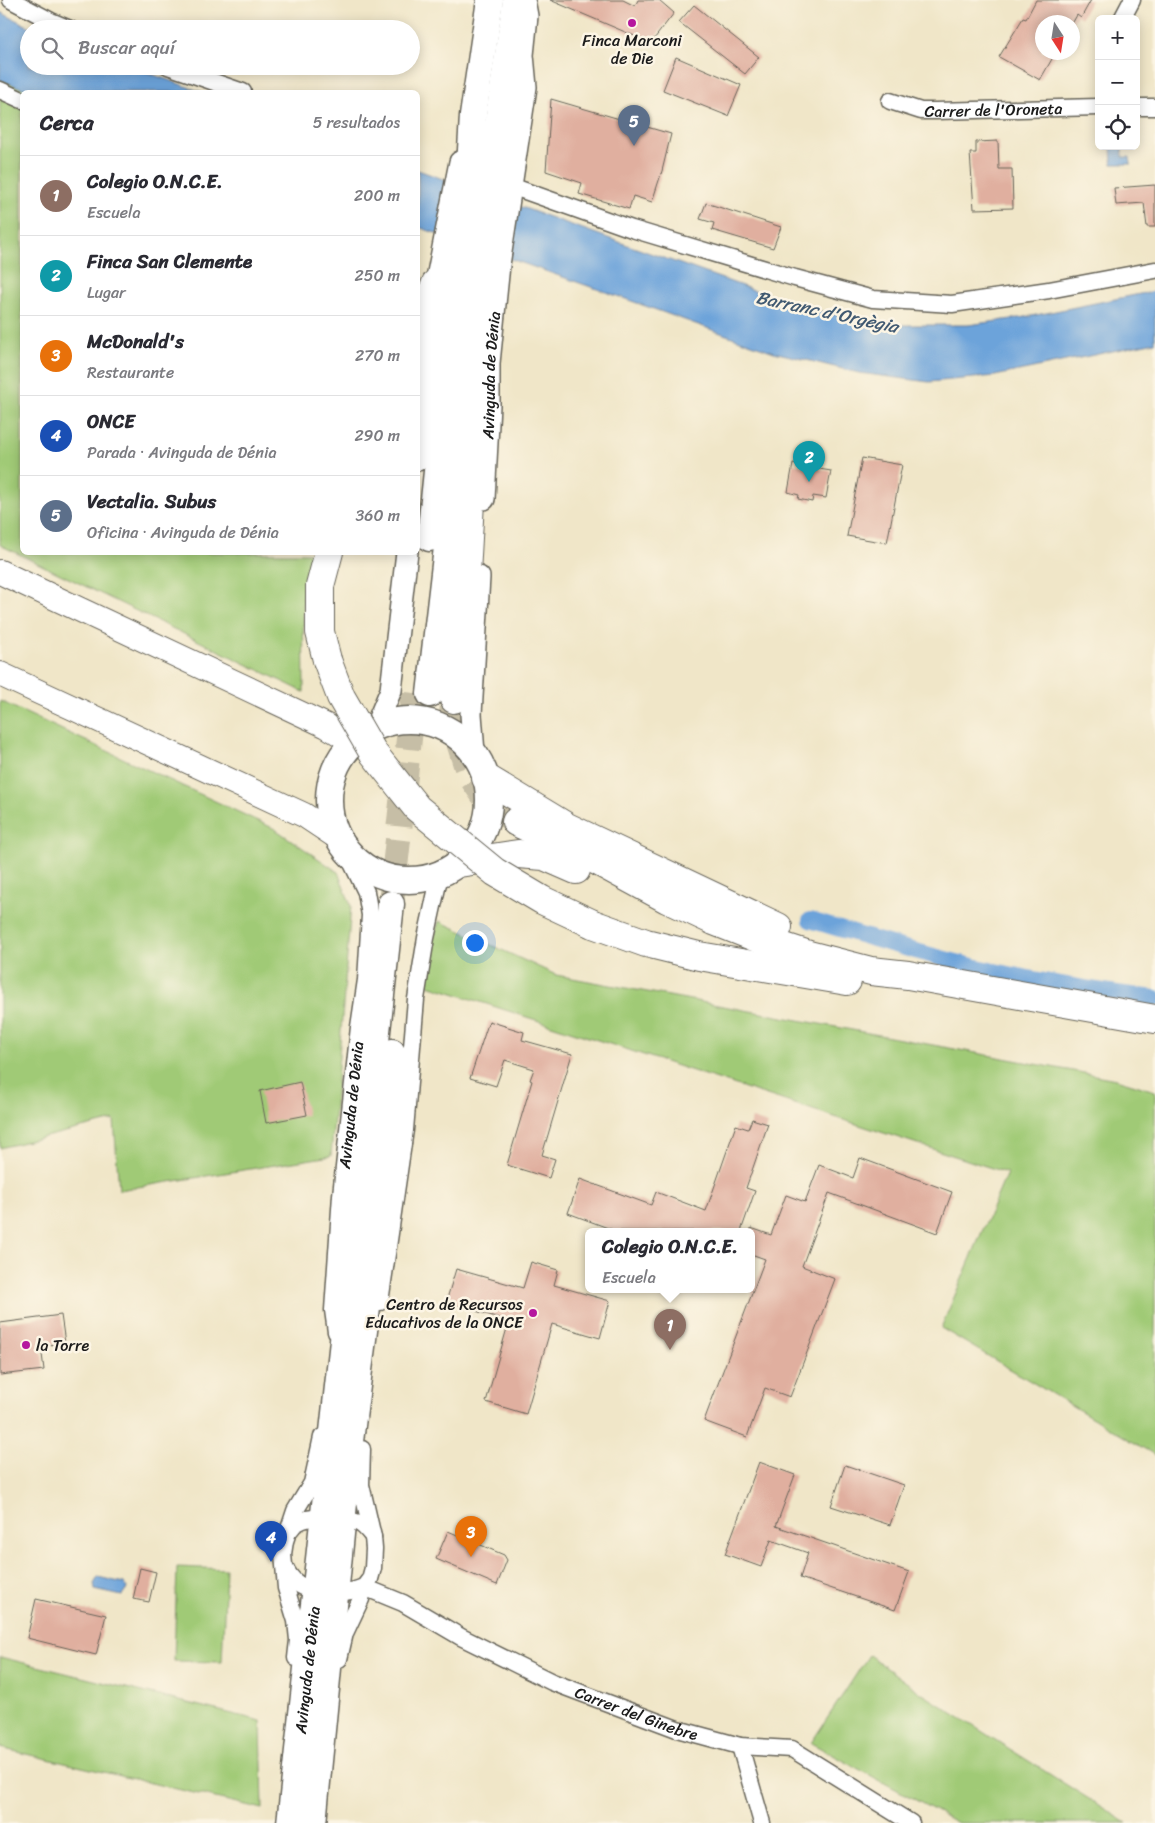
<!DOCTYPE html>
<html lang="es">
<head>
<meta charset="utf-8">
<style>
	:root { --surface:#fff; --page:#f2f2f3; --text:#2b2b33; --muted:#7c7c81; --line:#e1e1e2; --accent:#d93025 }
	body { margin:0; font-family:Sriracha,sans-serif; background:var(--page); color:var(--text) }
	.controls { position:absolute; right:15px; top:15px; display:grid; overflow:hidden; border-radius:8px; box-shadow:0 2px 12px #0003 }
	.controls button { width:45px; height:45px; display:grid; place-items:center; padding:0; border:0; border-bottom:1px solid var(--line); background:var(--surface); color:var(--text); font:25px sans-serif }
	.compass { position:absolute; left:1035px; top:15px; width:45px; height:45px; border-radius:50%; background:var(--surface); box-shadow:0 2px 12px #0003; rotate:168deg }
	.you { position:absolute; left:474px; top:942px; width:18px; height:18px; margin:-12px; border:4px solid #fff; border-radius:50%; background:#1a73e8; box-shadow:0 0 0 8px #1a73e833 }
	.badge { display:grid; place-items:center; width:32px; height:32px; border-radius:50%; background:var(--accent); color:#fff; font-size:16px; font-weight:700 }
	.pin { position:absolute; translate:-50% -41px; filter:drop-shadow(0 1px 2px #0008) }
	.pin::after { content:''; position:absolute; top:26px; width:18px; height:15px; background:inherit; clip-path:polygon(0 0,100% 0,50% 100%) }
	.popup { position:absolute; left:585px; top:1228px; width:170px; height:65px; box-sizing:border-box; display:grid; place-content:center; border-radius:8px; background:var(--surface); filter:drop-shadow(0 1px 4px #0005); font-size:16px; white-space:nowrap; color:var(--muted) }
	.popup b { font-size:19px; color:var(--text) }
	.popup::after { content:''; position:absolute; left:50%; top:100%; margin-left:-10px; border:10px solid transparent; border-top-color:var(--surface) }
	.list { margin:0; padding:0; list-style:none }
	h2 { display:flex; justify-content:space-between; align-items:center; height:65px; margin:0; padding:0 20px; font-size:21px }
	h2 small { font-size:16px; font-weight:400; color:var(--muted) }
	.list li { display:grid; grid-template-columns:32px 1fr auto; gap:15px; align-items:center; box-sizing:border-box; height:80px; padding:0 20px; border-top:1px solid var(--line) }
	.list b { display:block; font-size:19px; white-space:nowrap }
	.list p { margin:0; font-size:16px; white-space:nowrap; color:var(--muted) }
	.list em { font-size:16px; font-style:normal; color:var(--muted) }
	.icon { flex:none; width:28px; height:28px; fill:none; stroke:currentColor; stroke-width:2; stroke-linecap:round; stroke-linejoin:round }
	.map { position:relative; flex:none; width:1155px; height:1823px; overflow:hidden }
	.search { position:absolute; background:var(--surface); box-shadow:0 2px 12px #0003; left:20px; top:20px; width:400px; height:55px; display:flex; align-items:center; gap:12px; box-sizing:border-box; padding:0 18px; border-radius:28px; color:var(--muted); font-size:19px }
	.panel { position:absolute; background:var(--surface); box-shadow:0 2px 12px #0003; left:20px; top:90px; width:400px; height:465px; border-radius:8px }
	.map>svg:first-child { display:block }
	.green { fill:#a0ca76; stroke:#5e7349 }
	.water { fill:#6ca3da; stroke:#44607b }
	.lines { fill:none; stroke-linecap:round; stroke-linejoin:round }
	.canal { stroke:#6ca3da; stroke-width:16 }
	.building { fill:#e0af9f }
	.primary-tunnel { stroke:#c6bea6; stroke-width:26; stroke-dasharray:26 13; stroke-linecap:butt }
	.motorway-tunnel { stroke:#c6bea6; stroke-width:28; stroke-dasharray:28 14; stroke-linecap:butt }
	.minor-casing { stroke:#666358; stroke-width:19 }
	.tertiary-casing { stroke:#666358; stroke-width:24 }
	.secondary-casing { stroke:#666358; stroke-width:26 }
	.primary-casing { stroke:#666358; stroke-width:29 }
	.motorway-casing { stroke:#666358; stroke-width:30 }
	.minor { stroke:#fff; stroke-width:16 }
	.tertiary { stroke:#fff; stroke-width:21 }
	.secondary { stroke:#fff; stroke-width:24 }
	.primary { stroke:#fff; stroke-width:26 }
	.motorway { stroke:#fff; stroke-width:28 }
	.motorway-bridge-casing { stroke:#666358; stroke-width:30; stroke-linecap:butt }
	.motorway-bridge { stroke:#fff; stroke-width:28 }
	.poi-dot { fill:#b5179e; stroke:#fcf5e5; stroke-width:2 }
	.labels { text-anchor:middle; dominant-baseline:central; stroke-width:5; stroke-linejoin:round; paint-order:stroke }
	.poi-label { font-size:16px; fill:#1c1c1c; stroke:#fcf5e5 }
	.street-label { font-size:16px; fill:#1c1c1c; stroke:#fcf5e5 }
	.water-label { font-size:18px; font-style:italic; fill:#405971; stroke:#fcf5e5 }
</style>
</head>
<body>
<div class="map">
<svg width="1155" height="1823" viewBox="0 0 1155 1823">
	<rect width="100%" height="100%" fill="#fcf5e5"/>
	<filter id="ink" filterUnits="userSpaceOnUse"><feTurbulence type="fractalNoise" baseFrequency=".02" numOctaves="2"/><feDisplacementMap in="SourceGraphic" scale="10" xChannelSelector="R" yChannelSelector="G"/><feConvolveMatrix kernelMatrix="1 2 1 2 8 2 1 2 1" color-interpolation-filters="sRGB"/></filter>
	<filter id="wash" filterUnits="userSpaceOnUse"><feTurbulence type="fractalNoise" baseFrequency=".0096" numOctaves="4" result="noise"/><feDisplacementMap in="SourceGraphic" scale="20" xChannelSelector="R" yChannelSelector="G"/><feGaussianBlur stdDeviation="1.12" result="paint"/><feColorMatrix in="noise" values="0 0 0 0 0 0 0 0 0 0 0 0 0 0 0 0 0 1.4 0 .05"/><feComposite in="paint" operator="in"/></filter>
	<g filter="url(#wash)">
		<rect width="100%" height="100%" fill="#f0e6c8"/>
		<!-- green -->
		<g class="green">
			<path d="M0,80L33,92H22V552L316,553L303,589L304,692L0,545Z"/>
			<path d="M0,701L275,829L338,872L351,906L331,1156L119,1190L114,1120L0,1148Z"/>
			<path d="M439,921L556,975L1116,1079L1155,1091V1455L941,1328L1007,1173L419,982Z"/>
			<path d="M177,1567L226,1569L222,1662L174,1661Z"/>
			<path d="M869,1655L921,1693L1127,1823H958L811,1743Z"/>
			<path d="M0,1657L261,1721L263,1809L0,1748Z"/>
		</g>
		<!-- water -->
		<g class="water">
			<path d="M0,12L34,29H29V66H129L202,92H33L0,80Z"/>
			<path d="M1111,146H1122L1123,157H1130L1131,164H1112Z"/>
			<path d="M418,170L798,306L846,317L902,325H968L1026,317L1155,291V342L995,376L929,382L859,373L774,352L623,298L418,227Z"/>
			<path d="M98,1577L124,1583L127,1588L126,1591L123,1593L122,1596L95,1590L94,1584Z"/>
		</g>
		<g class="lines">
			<!-- canal -->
			<path class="canal" d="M810,920C856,934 902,948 949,960C1017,978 1086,989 1155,998"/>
		</g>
		<g id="blocks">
			<!-- building -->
			<g class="building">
				<path d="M550,0H623L635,6L638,0H659L674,13L651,43Z"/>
				<path d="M1036,0H1091L1081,18L1077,15L1073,22H1042V52H1056L1040,80L999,57L1023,18L1026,19Z"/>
				<path d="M694,5L759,57L745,74L679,22Z"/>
				<path d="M676,57L741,85L728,116L663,90Z"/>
				<path d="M551,99L671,134L662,171L652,202L633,196L629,209L579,194L582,183L546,171Z"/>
				<path d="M998,141L999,169H1012L1013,208L974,209L970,153H976V142Z"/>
				<path d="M1155,185V227H1147L1144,203L1116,205L1114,188Z"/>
				<path d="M706,203L781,227L773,248L712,230L714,223L700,219Z"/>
				<path d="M862,458L902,465L887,543L847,536Z"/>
				<path d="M805,461L820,464L819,469L831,471L826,498L813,496L812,502L798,499L799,495L788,492L793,464L804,466Z"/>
				<path d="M489,1021L524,1032L522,1040L572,1054L542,1155L555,1159L549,1178L507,1165L532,1081L530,1080L534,1069L505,1060L496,1086L470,1078Z"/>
				<path d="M300,1082L307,1115L266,1123L260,1091Z"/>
				<path d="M752,1119L768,1124L746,1188L755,1191L741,1231H616L568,1213L580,1179L651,1205L656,1192L706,1211L736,1125L748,1129Z"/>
				<path d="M860,1158L952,1192L937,1233L829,1193L802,1266L835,1279L790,1397L765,1388L747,1437L704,1421L765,1259L751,1254V1228L771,1235L786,1195L805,1202L819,1165L853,1178Z"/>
				<path d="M531,1262L558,1270L554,1285L610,1301L600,1338L552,1324L526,1414L486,1402L509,1321L446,1302L456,1269L523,1288Z"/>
				<path d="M61,1315L65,1343L41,1346L44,1370L0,1375V1323Z"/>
				<path d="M759,1462L795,1475L776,1526L909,1572L895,1610L800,1578L808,1553L771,1540L761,1567L725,1554Z"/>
				<path d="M845,1465L904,1485L890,1525L831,1506Z"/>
				<path d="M448,1531L504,1555L507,1560L497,1585L436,1559Z"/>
				<path d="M140,1568L156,1572L149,1602L133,1599Z"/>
				<path d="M36,1599L106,1615L96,1655L27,1638Z"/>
			</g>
		</g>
	</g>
	<g filter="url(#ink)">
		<use href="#blocks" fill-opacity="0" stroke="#666358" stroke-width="1"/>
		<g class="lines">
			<!-- primary-tunnel -->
			<path class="primary-tunnel" d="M391,904L414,693"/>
			<!-- motorway-tunnel -->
			<path class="motorway-tunnel" d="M454,699L453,720L470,774L484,794L516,822"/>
			<!-- minor casing -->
			<g class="minor-casing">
				<g id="minor">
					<path d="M11,0L51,21L70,29"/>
					<path d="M1122,19L1132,0"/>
					<path d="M168,66L243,92"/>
					<path d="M0,90L22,100"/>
					<path id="s1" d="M890,101L921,111H936L1099,107"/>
					<path d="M1136,107H1155"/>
					<path d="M511,186L632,229L795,278L873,299L952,304L1049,290L1155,270"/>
					<path d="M380,1302L405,1130L416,999L426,938L440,874"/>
					<path id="s2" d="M336,1332L333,1310L341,1195L359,1027L366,980L370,915L366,892L346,851"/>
					<path d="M289,1531C292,1528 294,1524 297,1523C311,1514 344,1517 359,1523C365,1526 369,1532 373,1537"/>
					<path d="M285,1567C297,1597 338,1597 364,1587"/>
					<path id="s3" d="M364,1587L403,1603L461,1637L552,1682L677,1729L740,1746L792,1749L911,1823"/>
					<path d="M296,1658L298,1640L296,1621L286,1588L283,1554L285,1541L295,1511L312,1483L322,1437"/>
					<path d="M339,1659L345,1633L361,1599L364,1587L370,1579L373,1568L374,1549L373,1537L361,1485L362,1449"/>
					<path d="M740,1746L762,1823"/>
				</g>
			</g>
			<!-- tertiary casing -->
			<g class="tertiary-casing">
				<g id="tertiary">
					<path d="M418,460L424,416L436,283L460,162"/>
					<path id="s4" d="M484,499L489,405V363L499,265L526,87L523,55L527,16L524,0"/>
					<path d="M375,728L391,690L407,552"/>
					<path d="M474,753L471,714L479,577"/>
				</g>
			</g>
			<!-- secondary casing -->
			<g class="secondary-casing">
				<g id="secondary">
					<path d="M0,572L327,726L353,742"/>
					<path d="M0,674L304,815L337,837"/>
				</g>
			</g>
			<!-- primary casing -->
			<g class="primary-casing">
				<g id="primary">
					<path d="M430,538L460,252L470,167L473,116L490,0"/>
					<path d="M430,694L490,177L516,0"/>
					<circle cx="409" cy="800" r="80"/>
					<path id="s5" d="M290,1823L391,904"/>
					<path d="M313,1823L350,1441L382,1189L392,1052"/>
				</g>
			</g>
			<!-- motorway casing -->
			<g class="motorway-casing">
				<g id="motorway">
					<path d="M418,332L436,283"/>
					<path d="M327,660L320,632V586L329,552"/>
					<path d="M454,699L465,591L473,449L468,360"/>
					<path d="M486,778L567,827L778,927"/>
					<path d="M516,822L599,862L667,899L714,921L757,938L809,955L871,971L908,975L1155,1019"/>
					<path d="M459,863L518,854L544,856L576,870"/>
					<path d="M593,924L646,943L699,956L847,981"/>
				</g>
			</g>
			<!-- minor -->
			<use href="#minor" class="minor"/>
			<!-- tertiary -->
			<use href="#tertiary" class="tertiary"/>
			<!-- secondary -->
			<use href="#secondary" class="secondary"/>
			<!-- primary -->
			<use href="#primary" class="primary"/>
			<!-- motorway -->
			<use href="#motorway" class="motorway"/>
			<!-- motorway-bridge casing -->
			<g class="motorway-bridge-casing">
				<path id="motorway-bridge" d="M327,660L341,697L374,754L417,808L495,872L542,900L593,924"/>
			</g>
			<!-- motorway-bridge -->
			<use href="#motorway-bridge" class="motorway-bridge"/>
		</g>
	</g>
	<!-- markers -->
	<g class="poi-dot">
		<circle cx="632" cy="23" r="5"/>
		<circle cx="533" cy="1313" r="5"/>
		<circle cx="26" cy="1345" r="5"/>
	</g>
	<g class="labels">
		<!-- poi labels -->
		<g class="poi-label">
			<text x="632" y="40">Finca Marconi<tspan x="632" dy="18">de Die</tspan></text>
			<text x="523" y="1304" text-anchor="end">Centro de Recursos<tspan x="523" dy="18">Educativos de la ONCE</tspan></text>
			<text x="36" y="1345" text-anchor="start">la Torre</text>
		</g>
		<!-- street labels -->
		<g class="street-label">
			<text stroke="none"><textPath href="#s1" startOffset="105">Carrer de l'Oroneta</textPath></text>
			<text stroke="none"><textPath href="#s4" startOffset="124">Avinguda de Dénia</textPath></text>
			<text stroke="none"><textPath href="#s2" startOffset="228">Avinguda de Dénia</textPath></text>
			<text stroke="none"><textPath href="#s5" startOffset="154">Avinguda de Dénia</textPath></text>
			<text stroke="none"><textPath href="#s3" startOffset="301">Carrer del Ginebre</textPath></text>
		</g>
		<!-- water labels -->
		<g class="water-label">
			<text transform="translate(827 312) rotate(12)">Barranc d'Orgègia</text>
		</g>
	</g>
</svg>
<div class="controls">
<button>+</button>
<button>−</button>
<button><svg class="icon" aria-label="locate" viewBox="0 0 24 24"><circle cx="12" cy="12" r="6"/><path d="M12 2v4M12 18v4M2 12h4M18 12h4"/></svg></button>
</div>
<svg class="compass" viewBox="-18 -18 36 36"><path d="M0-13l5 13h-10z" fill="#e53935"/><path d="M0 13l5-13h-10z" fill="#7c7c81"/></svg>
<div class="you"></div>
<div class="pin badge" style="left:670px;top:1350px;background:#8d6e63">1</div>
<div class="popup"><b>Colegio O.N.C.E.</b>Escuela</div>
<div class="pin badge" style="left:809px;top:482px;background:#0f9aa8">2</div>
<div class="pin badge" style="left:471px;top:1557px;background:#e8710a">3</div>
<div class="pin badge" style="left:271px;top:1562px;background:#1a4fb4">4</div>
<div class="pin badge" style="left:634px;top:146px;background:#5c6f8a">5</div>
<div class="search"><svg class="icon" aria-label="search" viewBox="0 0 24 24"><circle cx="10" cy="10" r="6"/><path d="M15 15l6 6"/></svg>Buscar aquí</div>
<section class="panel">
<h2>Cerca<small>5 resultados</small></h2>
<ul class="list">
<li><span class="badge" style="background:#8d6e63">1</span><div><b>Colegio O.N.C.E.</b><p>Escuela</p></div><em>200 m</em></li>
<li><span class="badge" style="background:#0f9aa8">2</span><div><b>Finca San Clemente</b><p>Lugar</p></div><em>250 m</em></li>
<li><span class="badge" style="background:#e8710a">3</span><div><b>McDonald's</b><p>Restaurante</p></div><em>270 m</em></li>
<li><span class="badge" style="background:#1a4fb4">4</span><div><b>ONCE</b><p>Parada · Avinguda de Dénia</p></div><em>290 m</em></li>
<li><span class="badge" style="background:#5c6f8a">5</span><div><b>Vectalia. Subus</b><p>Oficina · Avinguda de Dénia</p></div><em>360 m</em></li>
</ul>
</section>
</div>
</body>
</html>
